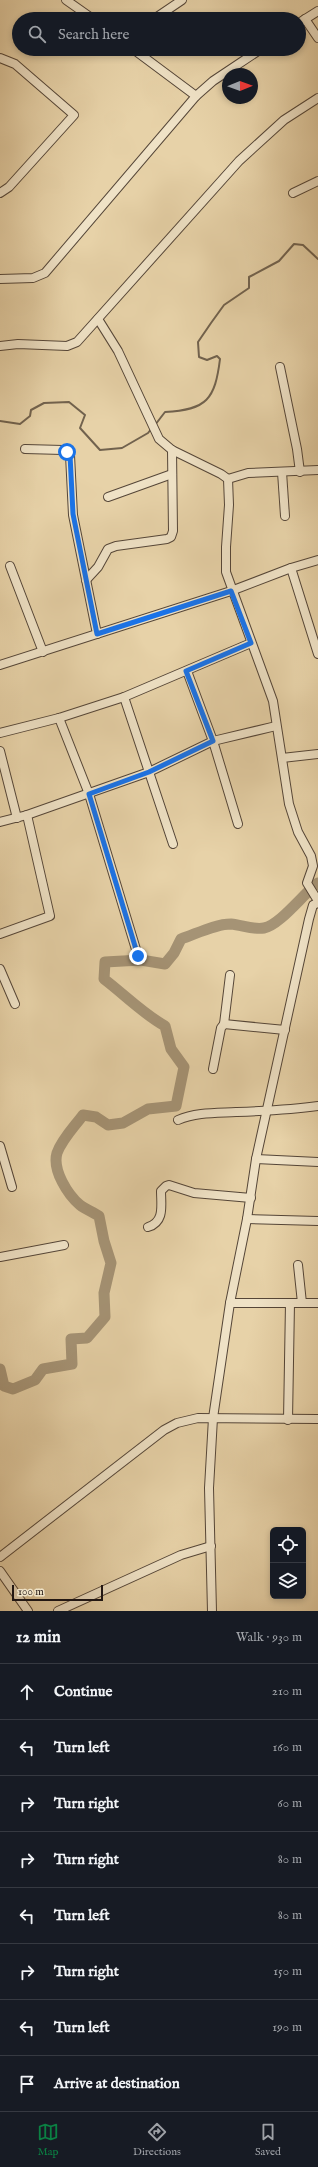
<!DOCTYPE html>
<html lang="en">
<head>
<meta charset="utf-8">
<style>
	:root { --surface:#171b24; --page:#20242c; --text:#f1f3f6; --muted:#9ea1a6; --line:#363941; --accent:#0b8043 }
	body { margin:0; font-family:"IM FELL English",serif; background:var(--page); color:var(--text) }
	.controls { position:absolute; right:12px; bottom:12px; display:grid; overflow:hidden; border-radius:6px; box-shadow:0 2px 6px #0003 }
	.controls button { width:36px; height:36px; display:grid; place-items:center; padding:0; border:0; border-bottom:1px solid var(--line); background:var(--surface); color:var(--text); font:20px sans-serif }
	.compass { position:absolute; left:222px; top:68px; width:36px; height:36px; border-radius:50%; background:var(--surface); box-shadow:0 2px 6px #0003; rotate:89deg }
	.scale { position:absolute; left:12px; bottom:10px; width:91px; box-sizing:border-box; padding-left:4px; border:2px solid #241813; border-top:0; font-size:11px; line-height:14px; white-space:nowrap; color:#241813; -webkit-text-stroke:3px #efe2c6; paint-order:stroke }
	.stop { position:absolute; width:12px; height:12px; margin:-9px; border:3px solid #1a73e8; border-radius:50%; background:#fff }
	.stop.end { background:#1a73e8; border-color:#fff; box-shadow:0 1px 4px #0008 }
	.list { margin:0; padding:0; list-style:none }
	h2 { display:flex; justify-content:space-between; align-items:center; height:52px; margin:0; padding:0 16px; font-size:17px }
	h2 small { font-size:13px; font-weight:400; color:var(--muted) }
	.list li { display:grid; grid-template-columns:26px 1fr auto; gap:12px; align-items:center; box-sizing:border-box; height:56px; padding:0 16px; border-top:1px solid var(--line) }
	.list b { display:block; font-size:15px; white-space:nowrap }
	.list em { font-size:13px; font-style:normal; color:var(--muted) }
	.icon { flex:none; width:22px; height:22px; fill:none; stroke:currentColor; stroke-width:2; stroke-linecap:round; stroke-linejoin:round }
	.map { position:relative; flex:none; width:318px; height:1611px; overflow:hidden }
	.search { position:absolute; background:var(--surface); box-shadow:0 2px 6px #0003; left:12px; right:12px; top:12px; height:44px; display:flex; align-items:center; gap:10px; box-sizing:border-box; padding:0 14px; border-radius:22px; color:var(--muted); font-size:15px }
	.sheet { height:500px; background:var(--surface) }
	nav { display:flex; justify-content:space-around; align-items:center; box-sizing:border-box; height:56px; border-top:1px solid var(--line); background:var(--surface); font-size:11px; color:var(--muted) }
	nav a { display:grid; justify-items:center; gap:2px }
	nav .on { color:var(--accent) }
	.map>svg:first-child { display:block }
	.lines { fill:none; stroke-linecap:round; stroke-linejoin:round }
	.stream { stroke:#71624e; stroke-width:2 }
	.river { stroke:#a59375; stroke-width:11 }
	.minor-casing { stroke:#554638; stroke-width:10 }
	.minor { stroke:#efe2c6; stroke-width:8 }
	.route { stroke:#1a73e8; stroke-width:5 }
</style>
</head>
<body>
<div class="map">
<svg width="318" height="1611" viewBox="0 0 318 1611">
	<rect width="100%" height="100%" fill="#e7d2a8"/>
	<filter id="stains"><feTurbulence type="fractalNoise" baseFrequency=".005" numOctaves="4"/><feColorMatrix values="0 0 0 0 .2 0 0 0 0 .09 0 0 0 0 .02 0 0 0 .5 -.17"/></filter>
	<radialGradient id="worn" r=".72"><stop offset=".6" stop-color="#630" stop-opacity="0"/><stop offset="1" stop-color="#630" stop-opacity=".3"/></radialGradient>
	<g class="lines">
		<!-- stream -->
		<g class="stream">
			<path d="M0,421L20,424L30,416L31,410L44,403L69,402L85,415L80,428L100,450L122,448L148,433L152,428"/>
			<path d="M155,425L165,412C207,410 215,399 220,359L217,356L207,360L199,357L198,342L211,323L224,305L249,288V277L279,261L294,244L303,245L318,259"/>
		</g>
		<!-- river -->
		<path class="river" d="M0,1369L4,1386L13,1389L35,1380L43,1369L72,1364L71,1339L87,1338L105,1317L104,1293L111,1263L104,1241L99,1216C93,1212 85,1209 80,1205C68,1195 52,1170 57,1153C62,1139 75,1126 83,1115L96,1117L108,1125L123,1123L148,1109L176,1106L184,1067L171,1049L165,1026C142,1013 125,995 104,979L105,962L141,960L165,964L174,953L181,939C196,934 215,924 231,924C242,925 253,930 264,928C280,925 303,894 318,883"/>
		<!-- minor casing -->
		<g class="minor-casing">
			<g id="minor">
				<path d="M66,0L93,19"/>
				<path d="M154,19L182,0"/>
				<path d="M305,19L318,38"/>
				<path d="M299,23L318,11"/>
				<path d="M133,49L196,96"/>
				<path d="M0,58L15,64L74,115L9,187L0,193"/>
				<path d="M293,193L318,181"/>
				<path d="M0,279L33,278L45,273L196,96L213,81L261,49"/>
				<path d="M98,319L118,351L159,439L172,450L221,474L228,479L229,505L226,547V572L273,701L289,804L298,832L311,856L313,866L307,883L318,901"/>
				<path d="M0,346L18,344L67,346L77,342L239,161L284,120L318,98"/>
				<path d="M280,367L297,449L300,472"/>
				<path d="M25,449L63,450L70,455L73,515L97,634"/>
				<path d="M282,472L285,516"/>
				<path d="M228,479L248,473L318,470"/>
				<path d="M108,497L172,474"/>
				<path d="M10,566L43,652"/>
				<path d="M291,568L318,654"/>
				<path d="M86,580L98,567L108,549L116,546L167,539L171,537L173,531L172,450"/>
				<path d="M0,665L231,591L291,568L318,560"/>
				<path d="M187,671L213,741L238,824"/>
				<path d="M124,697L173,844"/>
				<path d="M59,718L89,794L138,956"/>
				<path d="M0,733L59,718L124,697L251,643"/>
				<path d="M0,751L17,818"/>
				<path d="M282,758L318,754"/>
				<path d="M0,822L27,815L149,772L213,741L276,726"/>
				<path d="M0,934L50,916L27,815"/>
				<path d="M0,969L15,1004"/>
				<path d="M224,1024L285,1030"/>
				<path d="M213,1069L221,1028L224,1024L230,975"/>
				<path d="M178,1120C196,1112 217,1113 236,1112C263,1111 291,1110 318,1106"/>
				<path d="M0,1146L12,1187"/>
				<path d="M256,1159L318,1162"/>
				<path d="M247,1219L318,1221"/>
				<path d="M148,1227C165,1222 161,1205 161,1191L166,1186L169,1185L194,1193L251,1198"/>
				<path d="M0,1257L64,1245"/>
				<path d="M298,1265L302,1303"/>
				<path d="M230,1303H318"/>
				<path d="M288,1420L290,1303"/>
				<path d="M0,1557L164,1430L177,1423L198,1418L318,1419"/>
				<path d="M0,1571L28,1611"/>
				<path d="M58,1611L181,1555L211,1546"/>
				<path d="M212,1611L209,1488L213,1418L230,1303L247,1219L256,1159L309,919L313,905L318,903"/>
			</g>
		</g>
		<!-- minor -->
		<use href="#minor" class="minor"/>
	</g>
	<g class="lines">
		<!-- route -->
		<path class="route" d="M67,452L70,455L73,514L97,634L231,591L251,643L186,671L213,741L149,772L89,794L138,956"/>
	</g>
	<rect width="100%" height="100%" filter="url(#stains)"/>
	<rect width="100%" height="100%" fill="url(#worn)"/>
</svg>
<div class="controls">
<button><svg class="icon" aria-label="locate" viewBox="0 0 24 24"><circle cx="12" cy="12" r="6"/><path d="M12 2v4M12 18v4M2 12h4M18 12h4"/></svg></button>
<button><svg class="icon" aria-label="layers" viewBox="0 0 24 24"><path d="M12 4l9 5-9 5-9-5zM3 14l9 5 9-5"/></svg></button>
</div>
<svg class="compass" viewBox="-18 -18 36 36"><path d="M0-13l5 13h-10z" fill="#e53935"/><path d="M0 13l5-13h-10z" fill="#9ea1a6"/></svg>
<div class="scale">100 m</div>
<div class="stop" style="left:67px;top:452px"></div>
<div class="stop end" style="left:138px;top:956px"></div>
<div class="search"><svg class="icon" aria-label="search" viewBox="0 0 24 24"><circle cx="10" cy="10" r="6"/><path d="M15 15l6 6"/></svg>Search here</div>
</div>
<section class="sheet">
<h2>12 min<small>Walk · 930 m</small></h2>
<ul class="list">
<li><svg class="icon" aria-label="ahead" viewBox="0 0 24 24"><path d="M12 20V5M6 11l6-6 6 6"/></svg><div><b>Continue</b></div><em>210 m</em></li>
<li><svg class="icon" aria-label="left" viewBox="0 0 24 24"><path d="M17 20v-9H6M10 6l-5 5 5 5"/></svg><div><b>Turn left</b></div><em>160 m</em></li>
<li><svg class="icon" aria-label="right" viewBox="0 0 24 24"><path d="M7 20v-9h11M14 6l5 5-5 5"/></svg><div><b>Turn right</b></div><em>60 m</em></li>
<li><svg class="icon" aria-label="right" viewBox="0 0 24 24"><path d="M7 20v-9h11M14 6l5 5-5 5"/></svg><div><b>Turn right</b></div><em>80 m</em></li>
<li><svg class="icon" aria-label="left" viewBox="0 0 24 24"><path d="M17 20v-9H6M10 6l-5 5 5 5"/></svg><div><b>Turn left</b></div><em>80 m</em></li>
<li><svg class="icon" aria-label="right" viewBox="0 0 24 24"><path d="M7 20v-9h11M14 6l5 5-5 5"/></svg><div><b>Turn right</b></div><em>150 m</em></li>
<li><svg class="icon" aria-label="left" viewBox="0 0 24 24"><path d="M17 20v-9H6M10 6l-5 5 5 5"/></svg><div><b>Turn left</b></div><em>190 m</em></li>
<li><svg class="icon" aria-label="arrive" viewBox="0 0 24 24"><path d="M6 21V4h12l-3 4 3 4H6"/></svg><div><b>Arrive at destination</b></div></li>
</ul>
</section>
<nav>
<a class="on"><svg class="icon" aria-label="map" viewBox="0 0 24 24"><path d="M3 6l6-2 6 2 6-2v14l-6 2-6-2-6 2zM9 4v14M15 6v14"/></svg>Map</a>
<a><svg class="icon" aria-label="directions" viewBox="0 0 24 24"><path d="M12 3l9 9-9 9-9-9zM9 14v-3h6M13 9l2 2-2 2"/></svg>Directions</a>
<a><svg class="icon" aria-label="saved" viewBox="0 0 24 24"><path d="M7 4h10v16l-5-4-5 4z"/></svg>Saved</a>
</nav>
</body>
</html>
